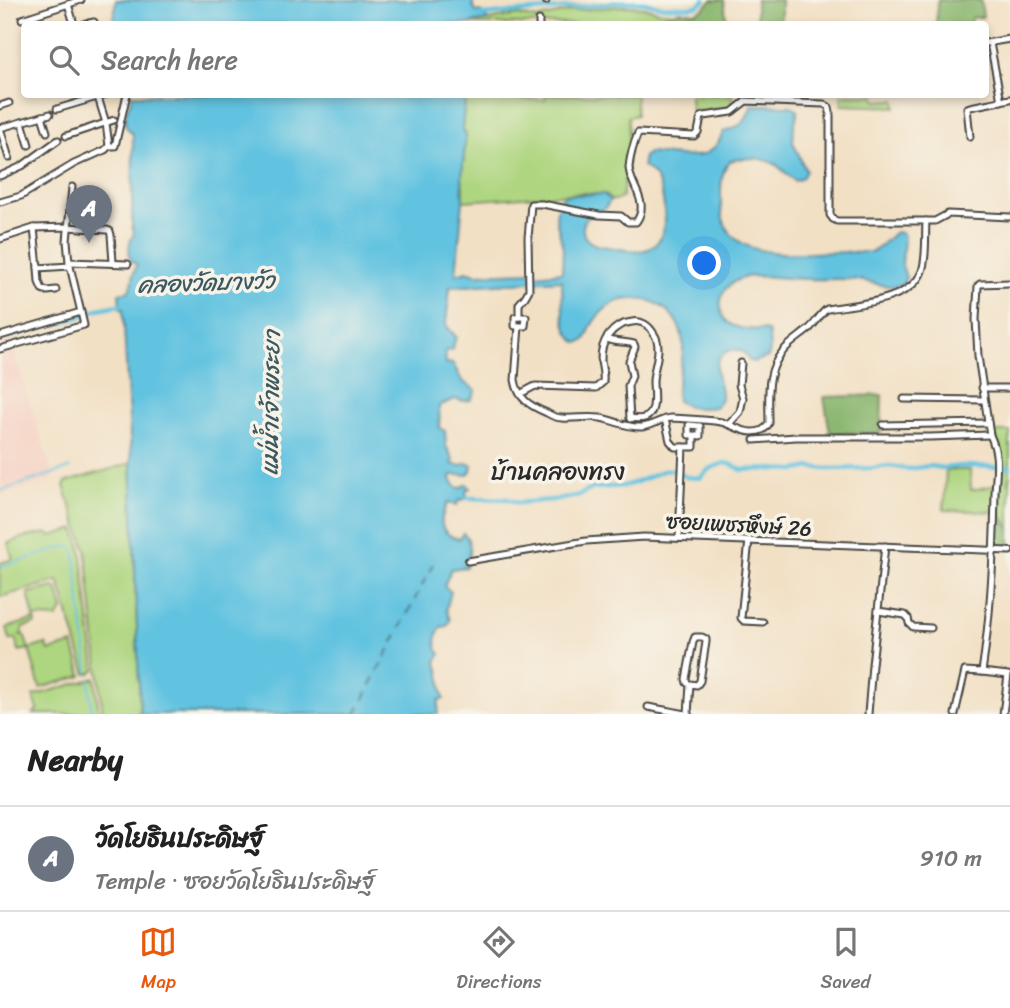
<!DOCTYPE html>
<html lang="en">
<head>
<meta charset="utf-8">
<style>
	:root { --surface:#fff; --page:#f6f6f6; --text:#222; --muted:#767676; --line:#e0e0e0; --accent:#ea580c }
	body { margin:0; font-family:Sriracha,"Playpen Sans Thai",sans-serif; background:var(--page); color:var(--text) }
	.you { position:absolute; left:705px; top:264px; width:24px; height:24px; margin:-18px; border:5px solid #fff; border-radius:50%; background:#1a73e8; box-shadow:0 0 0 10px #1a73e833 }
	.badge { display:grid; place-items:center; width:46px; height:46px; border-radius:50%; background:var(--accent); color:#fff; font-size:23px; font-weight:700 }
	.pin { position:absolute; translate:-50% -58px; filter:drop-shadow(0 2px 4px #0008) }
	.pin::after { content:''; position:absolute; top:37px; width:24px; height:21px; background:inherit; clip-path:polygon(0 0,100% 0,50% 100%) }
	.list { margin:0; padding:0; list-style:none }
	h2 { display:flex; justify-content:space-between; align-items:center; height:91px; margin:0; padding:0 28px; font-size:30px }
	h2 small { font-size:23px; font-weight:400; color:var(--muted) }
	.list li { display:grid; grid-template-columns:46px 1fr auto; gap:21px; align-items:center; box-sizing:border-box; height:105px; padding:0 28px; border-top:2px solid var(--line) }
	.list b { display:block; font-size:26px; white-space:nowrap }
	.list p { margin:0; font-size:23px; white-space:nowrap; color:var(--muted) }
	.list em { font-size:23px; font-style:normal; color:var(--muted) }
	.icon { flex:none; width:38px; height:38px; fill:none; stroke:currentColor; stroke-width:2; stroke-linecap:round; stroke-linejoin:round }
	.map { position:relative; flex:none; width:1010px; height:714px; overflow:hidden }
	.search { position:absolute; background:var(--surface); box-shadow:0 4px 10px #0003; left:21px; right:21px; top:21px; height:77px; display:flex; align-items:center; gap:18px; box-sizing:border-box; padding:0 24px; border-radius:7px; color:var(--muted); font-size:26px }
	.sheet { height:196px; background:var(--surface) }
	nav { display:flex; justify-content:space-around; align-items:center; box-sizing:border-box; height:98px; border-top:2px solid var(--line); background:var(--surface); font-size:19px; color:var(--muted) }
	nav a { display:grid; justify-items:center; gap:4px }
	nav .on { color:var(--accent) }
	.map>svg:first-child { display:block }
	.built { fill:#f5d2c3 }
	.green { fill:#aed57f; stroke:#6c8055; stroke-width:2 }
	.forest { fill:#8ab66e; stroke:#5a704c; stroke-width:2 }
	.water { fill:#62c3e0; stroke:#467786; stroke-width:2 }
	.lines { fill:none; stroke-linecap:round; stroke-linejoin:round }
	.stream { stroke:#62c3e0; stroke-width:2 }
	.canal { stroke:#62c3e0; stroke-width:4.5 }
	.ferry { stroke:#3c5961; stroke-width:2; stroke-dasharray:9 7; stroke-linecap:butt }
	.minor-casing { stroke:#494642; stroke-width:9 }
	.minor { stroke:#fff; stroke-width:5 }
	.labels { text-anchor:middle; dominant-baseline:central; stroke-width:7; stroke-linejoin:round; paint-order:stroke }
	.street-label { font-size:21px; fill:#2b2b2b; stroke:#f7f3e8 }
	.water-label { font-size:23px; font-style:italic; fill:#3c5961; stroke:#f7f3e8 }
	.quarter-label { font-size:24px; fill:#2b2b2b; stroke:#f7f3e8 }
</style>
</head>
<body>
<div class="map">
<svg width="1010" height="714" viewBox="0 0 1010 714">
	<rect width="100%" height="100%" fill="#f7f3e8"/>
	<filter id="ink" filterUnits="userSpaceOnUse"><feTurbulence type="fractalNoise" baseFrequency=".0143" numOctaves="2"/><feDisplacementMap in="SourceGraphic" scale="14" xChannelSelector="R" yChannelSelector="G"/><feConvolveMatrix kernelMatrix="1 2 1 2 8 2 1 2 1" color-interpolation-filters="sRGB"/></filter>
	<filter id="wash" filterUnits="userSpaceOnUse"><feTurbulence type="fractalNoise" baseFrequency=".00686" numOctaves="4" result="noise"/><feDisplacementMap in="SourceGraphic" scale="28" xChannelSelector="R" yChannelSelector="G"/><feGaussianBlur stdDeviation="1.57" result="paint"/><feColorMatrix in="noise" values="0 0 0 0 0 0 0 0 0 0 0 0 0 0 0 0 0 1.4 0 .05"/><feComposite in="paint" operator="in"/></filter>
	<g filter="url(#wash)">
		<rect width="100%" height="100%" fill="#f2e0c5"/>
		<!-- built -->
		<path class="built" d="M10,340L54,479L0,495V343Z"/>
		<!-- green -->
		<g class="green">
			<path d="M623,6L643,7L661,12L673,13L656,21H640L641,24H620L615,22L604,24H471L469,23L519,15L536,19L571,11Z"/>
			<path d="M471,95H516L518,99L545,100L546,95H636V115L628,117L629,154L624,155L628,161L622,197L618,200H610L606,195L584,193L463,201L462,175L466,135L462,128L465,101Z"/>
			<path d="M690,95H732L733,107L691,111Z"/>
			<path d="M841,95H875L876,101L895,100L896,107L842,105Z"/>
			<path d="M992,432H1010V480V474L1008,482L1010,481V528L998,512L944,510L946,470H970L971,490L998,485L1001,461Z"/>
			<path d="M131,463L140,714H103L86,550L64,486L66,482Z"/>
			<path d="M75,529L81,549L95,670L91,673L86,674L59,582L57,581L0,597V563L13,559L8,543L24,537L47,533L51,536Z"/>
			<path d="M54,587L57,589L63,610L57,618L34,617L28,593Z"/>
			<path d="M35,619L36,623L22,628L23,633L20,635H24L29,649L46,644L49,651L73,644L82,676L40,688L29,649L19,651L16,639L10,640L7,628Z"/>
			<path d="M95,678L99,714H33L38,709L33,696Z"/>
		</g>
		<!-- forest -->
		<g class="forest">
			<path d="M712,0H724L727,24H641L639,21H656L679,11L695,13L703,9Z"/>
			<path d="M756,0H781V19L774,24H756Z"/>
			<path d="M938,0H981L983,17L971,18V24H936Z"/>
			<path d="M882,395L881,433H830L824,397Z"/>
			<path d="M997,511L1010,528V548L997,547Z"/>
		</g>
		<!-- water -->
		<g class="water">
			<path d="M116,0H473V6L475,11L483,13L488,20L470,23V24H111C116,17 114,9 116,0Z"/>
			<path d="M132,95H471L465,101L462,128L466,135L462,175L463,201L456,274L467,271L476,274L531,272L535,275L562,272L563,248L556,219L557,208L561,199L566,195L604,194L610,200C606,213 593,211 584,221C581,233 584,240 596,245C610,247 632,253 645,250C671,244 666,200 658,182C655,175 649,170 643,166C642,160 643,156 648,153C677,154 711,168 723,132C744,123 743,127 752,105L792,106L798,111L794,126L793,142L806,171L802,178L795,181C787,175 781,167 773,163C761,157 741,157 729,162C720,172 721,190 721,203C721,255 774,254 812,253C831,252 851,252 871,252L878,248L895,232L901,233L904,236L902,265L906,278L902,285C887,289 873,282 858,280C841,278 824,280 807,279C789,279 770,276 751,276C734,279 718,289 721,309C722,315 724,320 729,323C741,332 755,328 768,331L769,334L770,351L768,357L754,362L749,361C746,355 744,351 737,350C732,349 726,351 722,355C709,366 723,385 721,398C719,404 719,403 715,407C702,409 687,408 677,401C674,380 685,362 683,342C680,316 660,299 635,299C628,299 620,299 614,303C605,308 596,317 591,326C589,331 588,336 584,341L578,343C559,332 563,298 562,280L450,287L446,325L456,337L452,350L445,351L446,363L453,364L462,381L476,390L471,400L461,401L455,399L439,406L440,428L445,431L446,446L453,459L452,464L461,466L466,463L472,465L471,471L467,475H452L451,479L456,487L461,488L467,484L470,488L466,491L467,498L458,501L457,505L448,503C439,519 437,533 459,539L463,533C473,541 469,556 466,567L451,569L444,586L451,592L446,609L450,620L447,626L441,627C436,636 433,646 441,654L436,661C444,677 439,685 444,699L439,700L438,714H140L131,455L123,309L120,308L119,293L129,291C135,281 131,275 137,265L130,260C129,250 128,242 134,234L132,225L133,135C131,132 128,130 126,126C124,118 127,106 132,100Z"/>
		</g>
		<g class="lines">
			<!-- stream -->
			<g class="stream">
				<path d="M0,491L70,468"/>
				<path d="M0,567L68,546C74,548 74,551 75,557L88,672"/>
				<path d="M89,680L92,713"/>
			</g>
			<!-- canal -->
			<g class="canal">
				<path d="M482,15L558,9L620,2H644L659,6L691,7L699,5L705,0"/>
				<path d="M0,339L79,317L98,309L124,304"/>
				<path d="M467,498L508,499L518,503L563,499L579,495L594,488L624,486L637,482L665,470H676L686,477L700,478L709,469L724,463L731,464L742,470L772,469L796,470L811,467L827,469L872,468L890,466L908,469L930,466L943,468L961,466L1010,467"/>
			</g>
			<!-- ferry -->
			<path class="ferry" d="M356,714L433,564"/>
		</g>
	</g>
	<g filter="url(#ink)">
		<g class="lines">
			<!-- minor casing -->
			<g class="minor-casing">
				<g id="minor">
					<path d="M546,1V0"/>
					<path d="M68,4L74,24"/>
					<path d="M22,19L81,0"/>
					<path d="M84,24L94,22"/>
					<path d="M539,24V20"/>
					<path d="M986,43L1010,39"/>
					<path d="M990,43L1001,101"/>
					<path d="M97,94L106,123L109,146"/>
					<path d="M0,106L9,103"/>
					<path d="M57,109L107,94"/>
					<path d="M42,116L47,132"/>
					<path d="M22,122L29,145"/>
					<path d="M0,128L50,114"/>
					<path d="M0,128L9,158"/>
					<path d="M66,136L114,120"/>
					<path d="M970,137L967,108L970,107L1010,99"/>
					<path d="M0,176L22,166L58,140"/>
					<path d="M0,202L21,196L74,164L105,150L109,146H115L127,94"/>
					<path d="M926,221H935L948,214L1010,217"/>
					<path d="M34,228L38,268L70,266"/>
					<path d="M0,239L34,228L68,227L107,230L110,231L111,235L113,262"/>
					<path d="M69,262L128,264"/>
					<path d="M38,268L39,282L42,289L47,291L56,290"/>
					<path d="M515,317H526L525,326H515Z"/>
					<path d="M519,317V304L525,297L529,290L528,238L531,204H542L599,215L621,216L628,222H636C651,202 629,185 629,167C630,157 634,143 638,133L694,136L698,132L701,117L704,116L732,112L746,101L824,104L829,107L830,112V215L833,219L837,221H926C925,235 927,258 922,271C911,302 855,304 827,309C820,314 816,323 809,329C801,336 791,342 784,350C765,371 769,397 769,423C766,430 760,432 752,432C741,432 731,424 721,422C706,419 688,419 672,418C662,418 652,426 642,427C627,428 614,420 600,418C587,416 575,419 562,418C556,418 552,416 547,413C530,406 518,399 515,380L519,326"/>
					<path d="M0,336L81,312"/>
					<path d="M606,339C616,343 625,341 634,344L635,347L629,361L632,376L628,386L630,419"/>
					<path d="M0,349L84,325L69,262L67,241L72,187"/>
					<path d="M982,388H1010"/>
					<path d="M520,394L535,386L596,388L603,382C604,375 602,368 601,361C600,342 612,324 632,322C641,320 649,325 654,334C657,338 658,345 658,349C658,360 653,371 653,382C653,390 656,407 650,414C646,420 636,419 630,418"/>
					<path d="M904,399L984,400"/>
					<path d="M665,419L670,441L675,447H694V435H689V425L700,426V436L694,435"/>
					<path d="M729,424L740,412L743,398L739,385L741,363"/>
					<path d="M883,425L988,423"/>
					<path d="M754,440L796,437H930L990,435"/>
					<path d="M679,538L683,447"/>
					<path d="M749,540L741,618L744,621L763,622"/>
					<path d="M468,561L586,541L644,537L1010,551"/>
					<path d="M878,611L905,615L908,618L909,623L913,627L931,628"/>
					<path d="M982,672L1008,675L1003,714"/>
					<path d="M648,707L686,714"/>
					<path d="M688,714L690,684L697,685L700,681L706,642V639L702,637H695L693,642L686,679L687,683L690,684"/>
					<path d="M868,714L872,665L885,546"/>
					<path d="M955,714L965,671L982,672C991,613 994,553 995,493C996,471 1000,456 990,435L978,356L976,319L978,286L980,284L1010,283"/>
				</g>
			</g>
			<!-- minor -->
			<use href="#minor" class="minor"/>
		</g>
	</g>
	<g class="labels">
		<!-- street labels -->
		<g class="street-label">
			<text transform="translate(739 525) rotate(3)">ซอยเพชรหึงษ์ 26</text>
		</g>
		<!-- water labels -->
		<g class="water-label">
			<text transform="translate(206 283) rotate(-2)">คลองวัดบางวัว</text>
			<text transform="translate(271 403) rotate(-89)">แม่น้ำเจ้าพระยา</text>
		</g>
		<!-- quarter labels -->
		<g class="quarter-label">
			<text x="558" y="472">บ้านคลองทรง</text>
		</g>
	</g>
</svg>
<div class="you"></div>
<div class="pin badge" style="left:89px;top:243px;background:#6b7280">A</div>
<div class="search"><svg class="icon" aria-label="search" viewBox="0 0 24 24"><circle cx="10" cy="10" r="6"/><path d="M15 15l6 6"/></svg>Search here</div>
</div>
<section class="sheet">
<h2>Nearby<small></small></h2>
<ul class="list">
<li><span class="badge" style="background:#6b7280">A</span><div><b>วัดโยธินประดิษฐ์</b><p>Temple · ซอยวัดโยธินประดิษฐ์</p></div><em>910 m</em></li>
</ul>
</section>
<nav>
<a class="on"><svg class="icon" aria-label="map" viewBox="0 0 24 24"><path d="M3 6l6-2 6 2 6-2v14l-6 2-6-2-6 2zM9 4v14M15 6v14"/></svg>Map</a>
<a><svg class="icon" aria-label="directions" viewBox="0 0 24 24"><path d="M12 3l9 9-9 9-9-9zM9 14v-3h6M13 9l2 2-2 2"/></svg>Directions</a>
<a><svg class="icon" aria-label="saved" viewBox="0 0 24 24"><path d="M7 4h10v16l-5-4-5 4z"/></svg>Saved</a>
</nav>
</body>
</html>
